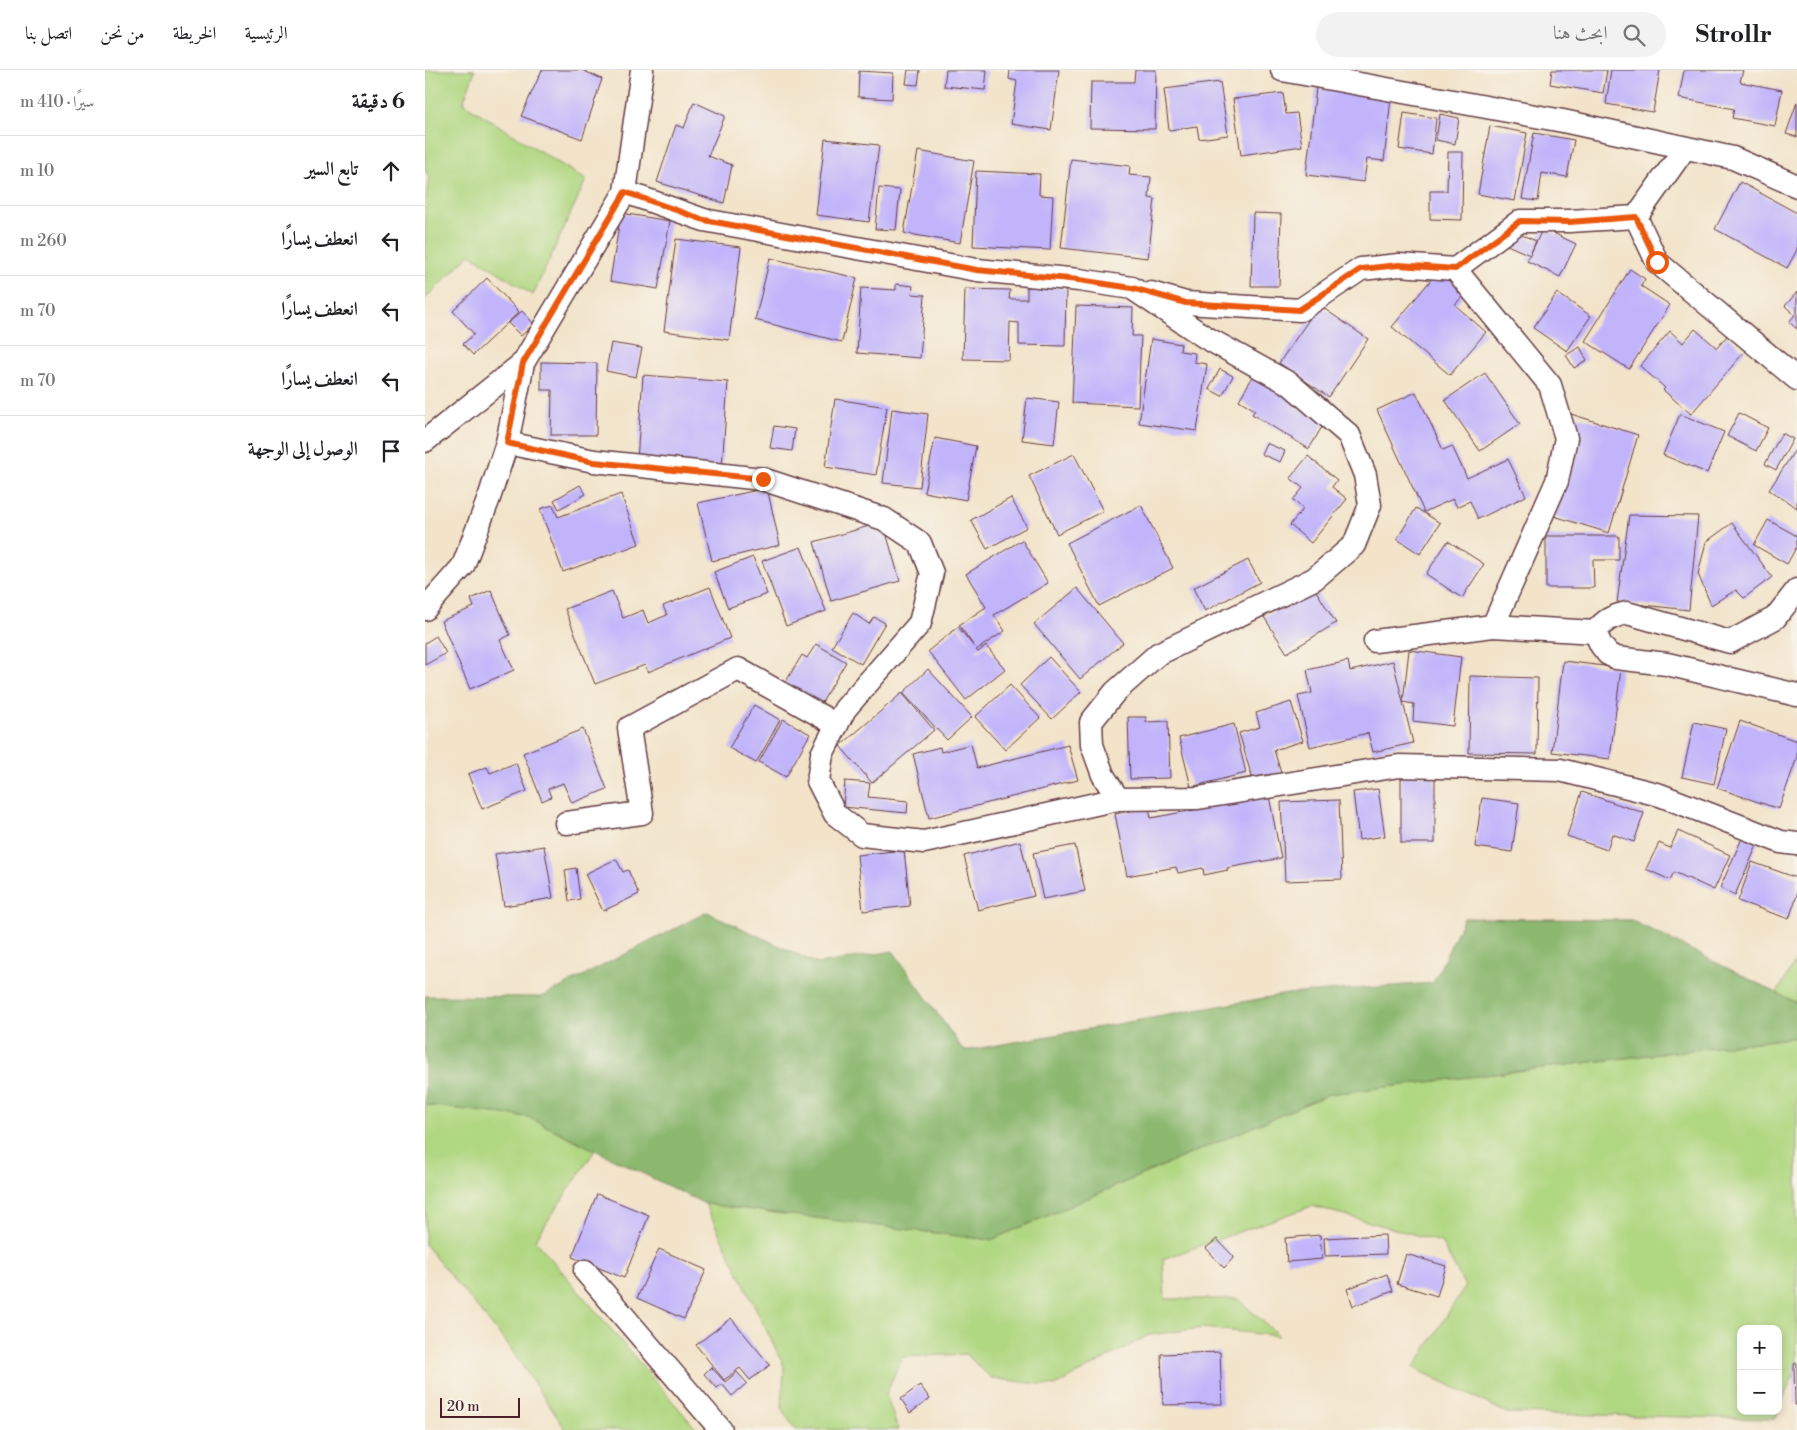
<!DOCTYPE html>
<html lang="ar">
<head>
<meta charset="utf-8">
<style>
	:root { --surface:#fff; --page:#f2f2f2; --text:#202124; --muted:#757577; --line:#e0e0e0 }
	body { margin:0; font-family:"Libre Bodoni",Amiri,serif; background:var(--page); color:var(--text); direction:rtl }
	.controls { position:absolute; right:15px; bottom:15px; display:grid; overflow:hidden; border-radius:10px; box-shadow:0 2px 8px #0003 }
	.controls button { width:45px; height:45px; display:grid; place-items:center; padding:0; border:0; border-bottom:1px solid var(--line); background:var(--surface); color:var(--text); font:25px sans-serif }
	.scale { position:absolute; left:15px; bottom:12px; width:80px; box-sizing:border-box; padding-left:5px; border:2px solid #4a1f2b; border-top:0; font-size:14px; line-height:18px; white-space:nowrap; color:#4a1f2b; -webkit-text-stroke:4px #f7f3e8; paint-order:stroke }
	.stop { position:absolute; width:15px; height:15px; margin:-11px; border:4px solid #ea580c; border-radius:50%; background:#fff }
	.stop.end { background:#ea580c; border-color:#fff; box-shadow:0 1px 5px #0008 }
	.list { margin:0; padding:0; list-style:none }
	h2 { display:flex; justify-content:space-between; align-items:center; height:65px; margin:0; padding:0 20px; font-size:21px }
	h2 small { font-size:16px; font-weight:400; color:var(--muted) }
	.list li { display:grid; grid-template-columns:32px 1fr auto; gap:15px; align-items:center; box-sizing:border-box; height:70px; padding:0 20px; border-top:1px solid var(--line) }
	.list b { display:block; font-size:19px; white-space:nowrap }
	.list em { font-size:16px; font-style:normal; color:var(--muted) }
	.icon { flex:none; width:28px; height:28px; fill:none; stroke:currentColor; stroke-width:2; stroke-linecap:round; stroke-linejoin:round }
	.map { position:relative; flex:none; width:1372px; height:1360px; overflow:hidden; direction:ltr }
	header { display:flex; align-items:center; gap:30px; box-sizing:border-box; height:70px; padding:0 25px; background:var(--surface); border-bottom:1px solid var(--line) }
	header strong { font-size:24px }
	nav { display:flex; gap:28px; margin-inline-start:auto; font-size:18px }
	.search { width:350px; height:45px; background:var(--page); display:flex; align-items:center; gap:12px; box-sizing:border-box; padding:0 18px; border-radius:28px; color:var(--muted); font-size:19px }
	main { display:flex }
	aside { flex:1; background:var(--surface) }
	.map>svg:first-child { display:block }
	.green { fill:#b0d781; stroke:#7d7b56 }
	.forest { fill:#8cb86f; stroke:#6b6c4d }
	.building { fill:#c1b4fb }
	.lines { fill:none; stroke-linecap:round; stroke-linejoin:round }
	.street-casing { stroke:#633c43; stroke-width:25 }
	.street { stroke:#fff; stroke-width:22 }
	.route { stroke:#ea580c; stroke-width:6 }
</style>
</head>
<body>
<header>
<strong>Strollr</strong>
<div class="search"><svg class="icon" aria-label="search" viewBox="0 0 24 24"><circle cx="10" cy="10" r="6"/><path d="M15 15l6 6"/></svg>ابحث هنا</div>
<nav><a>الرئيسية</a><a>الخريطة</a><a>من نحن</a><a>اتصل بنا</a></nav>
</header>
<main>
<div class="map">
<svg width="1372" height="1360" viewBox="0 0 1372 1360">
	<rect width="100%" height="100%" fill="#f7f3e8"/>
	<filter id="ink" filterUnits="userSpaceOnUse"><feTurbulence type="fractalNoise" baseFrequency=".02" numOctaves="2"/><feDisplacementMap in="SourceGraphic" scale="10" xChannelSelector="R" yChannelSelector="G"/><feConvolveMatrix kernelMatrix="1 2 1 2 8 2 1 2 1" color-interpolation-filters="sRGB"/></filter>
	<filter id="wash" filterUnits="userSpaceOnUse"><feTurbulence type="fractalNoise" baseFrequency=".0096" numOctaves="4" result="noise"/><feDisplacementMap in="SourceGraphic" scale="20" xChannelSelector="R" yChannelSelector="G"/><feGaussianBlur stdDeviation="1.12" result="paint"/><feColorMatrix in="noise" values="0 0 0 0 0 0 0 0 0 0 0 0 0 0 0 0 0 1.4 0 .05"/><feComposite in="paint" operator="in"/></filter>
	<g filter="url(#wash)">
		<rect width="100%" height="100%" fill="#f2e3c9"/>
		<!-- green -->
		<g class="green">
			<path d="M0,0H50L38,33L161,110L108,225L45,184L0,229V134L4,106L0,102Z"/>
			<path d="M1372,889V933L1352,923Z"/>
			<path d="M1372,967V1298L1353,1340V1259H1316V1341H1353L1349,1349L1082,1343L989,1298L1040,1216L1016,1172L887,1136L738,1189L740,1229H813L854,1266L778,1258L724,1265L630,1316L566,1308L541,1284L477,1287L461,1324L473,1360H371L357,1340L359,1296L280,1134L566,1170L904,1024Z"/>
			<path d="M0,1035L103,1047L170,1080L110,1170L272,1360H141L81,1272L0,1175Z"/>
		</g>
		<!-- forest -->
		<path class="forest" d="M282,842L393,894L468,881L539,981L862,924L1008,913L1039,848L1206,850L1372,933V967L904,1024L566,1170L280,1134L103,1047L0,1035V926L117,927Z"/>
		<g id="blocks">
			<!-- building -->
			<g class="building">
				<path d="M117,0H157L177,9L157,69L96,46Z"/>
				<path d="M483,0H495L493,15L481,14Z"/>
				<path d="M521,0H562L560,20L519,16Z"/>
				<path d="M585,0H634L626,60L586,54L592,11L584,9Z"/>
				<path d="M710,0H731L730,59L665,58L666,12H709Z"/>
				<path d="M1127,0H1182L1178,23L1125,14Z"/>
				<path d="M1186,0H1235L1228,42L1181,34Z"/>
				<path d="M1259,0H1318L1315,12L1357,20L1350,56L1307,48L1309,39L1254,28Z"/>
				<path d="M434,1L468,3L467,29L433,27Z"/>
				<path d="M795,12L803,65L774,69L772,56L744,60L739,19Z"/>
				<path d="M891,18L966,28L959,91L942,89L939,112L881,105Z"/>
				<path d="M858,23L861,44L872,43L877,76L816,85L808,29Z"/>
				<path d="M269,32L300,46L283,86L307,95L299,133L232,112L251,55L259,58Z"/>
				<path d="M1372,32V67L1361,64Z"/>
				<path d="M979,43L1011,48L1007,84L974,79Z"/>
				<path d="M1015,44L1034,48L1030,74L1011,70Z"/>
				<path d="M1065,56L1102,63L1090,131L1053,124Z"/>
				<path d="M1109,63L1149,70L1142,107L1117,103L1113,131L1097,129Z"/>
				<path d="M400,69L454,75L444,152L391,145Z"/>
				<path d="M493,81L549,91L535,173L479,163Z"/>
				<path d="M1023,82H1038L1037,150L1005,149V121H1022Z"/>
				<path d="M646,89L705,96L704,105L726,107L724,128L730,129L723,188L636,178Z"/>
				<path d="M551,101L615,104L614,125L628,126L625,180L548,176Z"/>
				<path d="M1315,112L1372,143V180L1362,198L1290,159Z"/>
				<path d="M454,118L475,120L471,160L450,159Z"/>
				<path d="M196,143L245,151L233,219L185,211Z"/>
				<path d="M828,143L856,144L854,216H826Z"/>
				<path d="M1081,158L1111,171L1105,185L1075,172Z"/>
				<path d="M1118,158L1151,174L1135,207L1102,191Z"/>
				<path d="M251,169L316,177L304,270L239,261Z"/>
				<path d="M345,188L432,208L417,272L330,250Z"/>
				<path d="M1205,199L1220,209L1216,216L1245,235L1204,299L1160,271Z"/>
				<path d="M1014,200L1041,222L1030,235L1061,262L1025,305L967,257Z"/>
				<path d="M62,208L94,242L48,285L38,274L49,264L28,241Z"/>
				<path d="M471,214L488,216L487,224L500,225L495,288L432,283L436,218L471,220Z"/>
				<path d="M602,217L641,218L640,276L594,275V253L585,252L584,290L538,289L540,219L585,220L584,229H602Z"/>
				<path d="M1372,222V259L1364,252L1370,245L1360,236Z"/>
				<path d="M1132,223L1166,246L1142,281L1108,258Z"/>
				<path d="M894,235L943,269L904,327L854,293Z"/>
				<path d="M651,236L708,238L707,266H716L713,336L647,333Z"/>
				<path d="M97,241L109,254L96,266L83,253Z"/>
				<path d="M1270,259L1292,278L1302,266L1320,281L1266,344L1238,320L1240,318L1215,296L1245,261L1258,273Z"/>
				<path d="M726,269L756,274L755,281L770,283L769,292L782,294L772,361L714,353Z"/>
				<path d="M186,273L217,278L211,307L181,301Z"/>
				<path d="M1155,277L1162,290L1149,298L1141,285Z"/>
				<path d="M116,292L172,293L171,365H126L127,320H116Z"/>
				<path d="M795,299L808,306L797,326L784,319Z"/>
				<path d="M830,303L844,311L842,314L901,350L884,379L827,344L830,340L814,330Z"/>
				<path d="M1060,303L1095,354L1055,381L1020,330Z"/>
				<path d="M218,305L303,312L297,397L212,390Z"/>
				<path d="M991,322L1018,380L1027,376L1042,408L1083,389L1101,426L1053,449L1045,431L1032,437L1028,429L999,442L952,340Z"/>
				<path d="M602,328L634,332L629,374L597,370Z"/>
				<path d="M410,329L462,337L451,405L400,397Z"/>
				<path d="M467,339L503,344L495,417L458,413Z"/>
				<path d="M1314,343L1343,358L1331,381L1302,366Z"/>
				<path d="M1146,344L1213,365L1184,463L1129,446L1148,386L1135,382Z"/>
				<path d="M1255,344L1299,362L1282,403L1238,385Z"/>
				<path d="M349,356L370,359L367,381L345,378Z"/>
				<path d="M1357,363L1368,369L1351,400L1340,394Z"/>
				<path d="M510,368L551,376L541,430L499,422Z"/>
				<path d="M841,373L860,381L855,392L836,384Z"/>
				<path d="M1372,377V438L1344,420Z"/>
				<path d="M649,384L678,441L632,464L604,406Z"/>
				<path d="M883,386L912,410L907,417L922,429L886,473L865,455L878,439L868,430L878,418L865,408Z"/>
				<path d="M155,415L161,424L134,439L129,430Z"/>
				<path d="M342,418L355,475L287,491L273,433Z"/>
				<path d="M196,424L214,474L138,502L115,439L128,435L133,447Z"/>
				<path d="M586,428L602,457L562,479L546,450Z"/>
				<path d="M716,435L748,498L674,536L642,473Z"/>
				<path d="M991,438L1015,453L995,484L972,469Z"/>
				<path d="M1204,445L1273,446L1264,540L1192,532Z"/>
				<path d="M1343,450L1372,466V476L1362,494L1329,475Z"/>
				<path d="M458,452L475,511L406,531L389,472Z"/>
				<path d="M1307,453L1347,507L1319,528L1311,520L1286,535L1273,504L1281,472Z"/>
				<path d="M1121,466H1194V490H1168L1169,518H1121Z"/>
				<path d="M597,470L623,513L569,545L580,561L551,580L553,582L561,576L580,599L541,630L503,581L533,557L550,578L534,555L561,537L541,504Z"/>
				<path d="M1023,471L1059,494L1037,528L1001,504Z"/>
				<path d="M376,477L401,541L361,556L337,491Z"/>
				<path d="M328,487L342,524L303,538L289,502Z"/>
				<path d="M823,490L835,512L780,541L768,518Z"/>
				<path d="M888,516L911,553L862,583L839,547Z"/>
				<path d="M285,517L305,568L223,602L220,595L170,614L140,539L187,521L198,548L218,540L223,553L242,545L238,536Z"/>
				<path d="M652,518L698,573L655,609L609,554Z"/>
				<path d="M66,520L85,565L75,570L89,600L45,619L16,551L49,537L46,529Z"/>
				<path d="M428,543L444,554L449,547L460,553L436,594L407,577Z"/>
				<path d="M11,566L21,583L0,595V573Z"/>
				<path d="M391,574L421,592L396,634L360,613L377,585L382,588Z"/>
				<path d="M984,580L1036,587L1028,656L988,651L989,634L978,632Z"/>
				<path d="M624,587L656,622L627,649L595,615Z"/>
				<path d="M923,591L925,601L968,591L988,673L948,682L943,663L885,677L873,626L887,623L882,600Z"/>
				<path d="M1138,591L1196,598L1185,689L1127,682Z"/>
				<path d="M503,599L547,647L522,670L478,623Z"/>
				<path d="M1045,606L1113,608L1112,684L1044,683Z"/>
				<path d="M585,615L615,648L580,680L550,647Z"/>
				<path d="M477,623L509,660L447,713L415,676Z"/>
				<path d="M866,632L878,671L849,680L856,703L828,711L814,663L835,657L831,643Z"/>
				<path d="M329,635L355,650L331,693L304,678Z"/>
				<path d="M703,647H721V652L743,651L745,708L705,709Z"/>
				<path d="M358,649L385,664L361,707L334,692Z"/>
				<path d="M1315,651L1372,671V687L1354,739L1292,718Z"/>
				<path d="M1269,652L1301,659L1289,714L1257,707Z"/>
				<path d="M809,654L821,703L766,717L754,668Z"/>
				<path d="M158,659L182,719L147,733L138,713L123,719L126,727L117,731L98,683Z"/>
				<path d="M546,674L552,698L643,675L653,710L504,748L488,684L515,677L516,682Z"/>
				<path d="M91,693L102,721L57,739L43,704L62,697L65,703Z"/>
				<rect x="976" y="705" width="34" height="68"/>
				<path d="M420,711L445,713L443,727L483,731L482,743L418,737Z"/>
				<path d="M953,719L960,766L934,770L928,722Z"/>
				<path d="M1157,722L1219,743L1209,772L1187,764L1182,780L1142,766Z"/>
				<path d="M844,726L856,788L802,798L803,800L779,805L778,798L753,803L751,797L702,806L690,744L724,737L726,748Z"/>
				<path d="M1057,728L1094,733L1087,782L1050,777Z"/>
				<path d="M914,730L917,809L860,811L856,732Z"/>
				<path d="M1253,761L1305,785L1289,820L1249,802L1245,810L1221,799L1234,773L1245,778Z"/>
				<path d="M1318,766L1333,773L1310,825L1295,818Z"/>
				<path d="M595,771L609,826L553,840L539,786Z"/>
				<path d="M650,775L660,821L618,829L608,783Z"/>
				<path d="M119,776L128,828L79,836L70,784Z"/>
				<path d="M479,780L485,836L438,841L432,785Z"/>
				<path d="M191,789L198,802L203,800L214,824L178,841L160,804Z"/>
				<path d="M1327,792L1372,808V825L1364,849L1313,831Z"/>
				<path d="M151,798L155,829L144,831L140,800Z"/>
				<path d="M172,1124L224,1145L199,1208L147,1187Z"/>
				<path d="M895,1165L897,1189L862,1192L860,1168Z"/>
				<path d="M960,1165L961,1184L900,1186L899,1168Z"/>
				<path d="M792,1169L809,1187L799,1198L781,1178Z"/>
				<path d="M234,1179L281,1200L259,1249L212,1228Z"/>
				<path d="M981,1184L1021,1196L1012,1226L972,1214Z"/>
				<path d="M962,1204L968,1221L928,1236L922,1219Z"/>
				<path d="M306,1248L345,1295L325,1310L315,1298L299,1310L271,1275Z"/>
				<path d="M795,1282L797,1334L738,1335L736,1284Z"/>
				<path d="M1372,1293V1335H1370L1369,1294Z"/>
				<path d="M286,1297L300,1312L312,1302L322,1313L307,1326L297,1314L292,1318L279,1304Z"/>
				<path d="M495,1315L505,1329L485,1343L476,1329Z"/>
			</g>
		</g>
	</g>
	<g filter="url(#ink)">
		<use href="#blocks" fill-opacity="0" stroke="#633c43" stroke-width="1"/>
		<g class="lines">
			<!-- street casing -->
			<g class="street-casing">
				<g id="street">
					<path d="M857,0L1138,51L1308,88L1372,116"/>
					<path d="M200,122L279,150L552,200L654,210L707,218L780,267L865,314L924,365L940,405L945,435L929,475L889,509L733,584L690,622L666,652L667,675L678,705L693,729"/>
					<path d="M1211,147L1232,192L1372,309"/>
					<path d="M726,223L761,233L875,240L936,199L974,195L1030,199"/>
					<path d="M0,371L98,293"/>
					<path d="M82,373L169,391L337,409L459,449L495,473L507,503L495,553L420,639L397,684L393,711L410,744L437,765L499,772L693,729L773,728L974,696L1135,700L1235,725L1356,772L1372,774"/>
					<path d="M1372,520L1350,548L1305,572L1202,543C1187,546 1180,550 1170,562L1176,575L1183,584L1191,588L1242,594L1372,625"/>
					<path d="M0,539L38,496L64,428L82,373L98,293L200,122L217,0"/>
					<path d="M1170,562L1068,556L1132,411L1141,368L1125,315L1030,199L1095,151H1144L1211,147L1260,78"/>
					<path d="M950,571L1068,556"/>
					<path d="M141,753L217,743L204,658L313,599L412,655"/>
					<path d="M160,1201L296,1360"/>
				</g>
			</g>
			<!-- street -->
			<use href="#street" class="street"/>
		</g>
	</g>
	<g class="lines" filter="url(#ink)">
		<!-- route -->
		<path class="route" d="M338,409L169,392L82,373L98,293L200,122L279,150L552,200L654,210L707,218L761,233L874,240L936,199L974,195L1030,199L1095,151L1144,152L1211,147L1232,192"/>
	</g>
</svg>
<div class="controls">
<button>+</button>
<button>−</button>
</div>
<div class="scale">20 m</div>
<div class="stop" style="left:1232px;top:192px"></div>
<div class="stop end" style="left:338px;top:409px"></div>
</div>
<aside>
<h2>6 دقيقة<small>سيرًا · 410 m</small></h2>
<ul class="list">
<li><svg class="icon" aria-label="ahead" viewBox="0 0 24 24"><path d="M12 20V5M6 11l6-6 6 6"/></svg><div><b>تابع السير</b></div><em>10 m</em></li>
<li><svg class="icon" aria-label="left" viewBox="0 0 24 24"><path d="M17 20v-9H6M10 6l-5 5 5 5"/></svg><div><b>انعطف يسارًا</b></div><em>260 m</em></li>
<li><svg class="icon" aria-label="left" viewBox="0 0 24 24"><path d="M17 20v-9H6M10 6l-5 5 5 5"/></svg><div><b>انعطف يسارًا</b></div><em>70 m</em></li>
<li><svg class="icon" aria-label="left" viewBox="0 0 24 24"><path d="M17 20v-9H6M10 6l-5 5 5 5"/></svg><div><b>انعطف يسارًا</b></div><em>70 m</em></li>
<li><svg class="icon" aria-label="arrive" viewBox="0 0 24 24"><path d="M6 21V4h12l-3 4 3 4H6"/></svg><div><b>الوصول إلى الوجهة</b></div></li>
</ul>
</aside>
</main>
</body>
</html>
